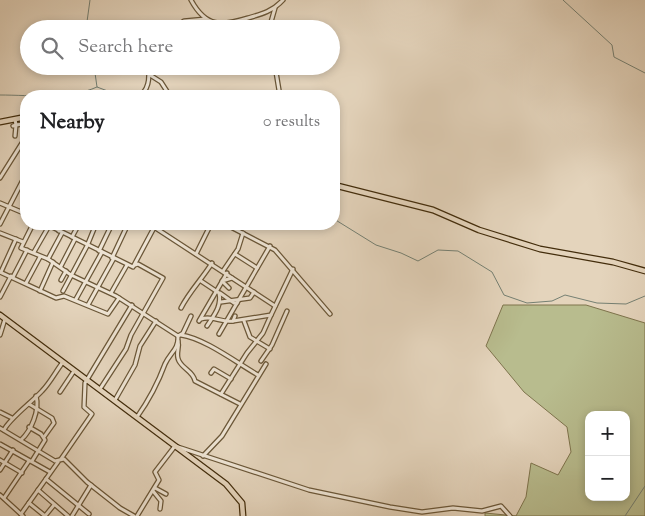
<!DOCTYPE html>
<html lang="en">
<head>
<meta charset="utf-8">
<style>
	:root { --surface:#fff; --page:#f6f6f6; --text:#202124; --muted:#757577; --line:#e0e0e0 }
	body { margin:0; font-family:"Sorts Mill Goudy",serif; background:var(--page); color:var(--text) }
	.controls { position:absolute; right:15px; bottom:15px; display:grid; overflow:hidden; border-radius:10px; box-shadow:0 2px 8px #0003 }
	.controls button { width:45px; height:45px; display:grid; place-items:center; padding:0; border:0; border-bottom:1px solid var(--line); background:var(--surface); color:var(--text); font:25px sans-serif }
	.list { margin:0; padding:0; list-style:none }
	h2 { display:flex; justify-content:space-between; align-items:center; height:65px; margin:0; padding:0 20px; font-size:21px }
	h2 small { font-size:16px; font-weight:400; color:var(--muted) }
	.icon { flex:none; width:28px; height:28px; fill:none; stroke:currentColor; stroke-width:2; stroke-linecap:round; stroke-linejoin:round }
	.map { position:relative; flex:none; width:645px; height:516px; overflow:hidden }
	.search { position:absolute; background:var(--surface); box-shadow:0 2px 8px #0003; left:20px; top:20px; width:320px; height:55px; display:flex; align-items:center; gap:12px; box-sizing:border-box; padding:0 18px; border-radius:28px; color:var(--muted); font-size:19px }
	.panel { position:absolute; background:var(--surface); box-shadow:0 2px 8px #0003; left:20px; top:90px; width:320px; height:140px; border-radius:20px }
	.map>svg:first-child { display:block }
	.green { fill:#b8bc8e; stroke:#7e744d; fill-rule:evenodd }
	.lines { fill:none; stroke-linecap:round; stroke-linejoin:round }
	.stream { stroke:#758073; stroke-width:1 }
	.minor-casing { stroke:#6b5738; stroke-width:5.5 }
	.major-casing { stroke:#432d0c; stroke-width:7 }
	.minor { stroke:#ede3d3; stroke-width:3 }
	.major { stroke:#e4d4bc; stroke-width:4.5 }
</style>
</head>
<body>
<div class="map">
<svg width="645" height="516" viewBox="0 0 645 516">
	<rect width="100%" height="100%" fill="#e4d4bc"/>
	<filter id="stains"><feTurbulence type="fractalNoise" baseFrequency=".004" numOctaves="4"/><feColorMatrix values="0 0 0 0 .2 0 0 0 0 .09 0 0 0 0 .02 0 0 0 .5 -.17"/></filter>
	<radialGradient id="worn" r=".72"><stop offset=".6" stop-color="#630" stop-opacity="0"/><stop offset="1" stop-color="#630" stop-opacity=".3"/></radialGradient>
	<!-- green -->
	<path class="green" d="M503,305H586L645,323V516H485V513L516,516L526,497L531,463L558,475L571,452L567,427L524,392L486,346ZM589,415H626V497H589Z"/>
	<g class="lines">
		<!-- stream -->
		<g class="stream">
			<path d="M563,0L612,45L614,57L645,73"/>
			<path d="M86,29L90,0"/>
			<path d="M94,66L97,87L121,96"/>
			<path d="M0,95C32,95 68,100 97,87"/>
			<path d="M334,219L376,245L401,253L418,261L438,250L458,251L492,272L504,295L527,303L552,301L565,295L597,303L626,304L645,296"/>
			<path d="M625,516L645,486"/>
		</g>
		<!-- minor casing -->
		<g class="minor-casing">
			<g id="minor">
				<path d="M191,0C206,28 222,26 248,18C262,14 273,11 283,0"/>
				<path d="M173,29L184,21L206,19"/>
				<path d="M269,29L275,8"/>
				<path d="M275,66L280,96"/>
				<path d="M150,75L161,82L170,96"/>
				<path d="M137,96C149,93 150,77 148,66"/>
				<path d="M15,119L16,125L23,124"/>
				<path d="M13,126L16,125L15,136"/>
				<path d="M0,178L22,143"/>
				<path d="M0,203L26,214"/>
				<path d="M0,224L26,174"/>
				<path d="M33,224L21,248L48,259L71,275L116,296L178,336L183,333L191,316"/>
				<path d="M46,224L133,267L156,224"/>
				<path d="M225,224L275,250L330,314"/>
				<path d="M154,227L275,306"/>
				<path d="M59,231L62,224"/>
				<path d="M0,233L23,242"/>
				<path d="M72,237L79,224"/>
				<path d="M99,251L112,224"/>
				<path d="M34,252L49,226"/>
				<path d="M196,254L211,224"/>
				<path d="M235,254L257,268"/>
				<path d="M112,258L128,224"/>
				<path d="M48,259L62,233"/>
				<path d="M61,266L75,239"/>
				<path d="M223,271L238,249L243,233"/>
				<path d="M0,272L56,298L64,296L108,314L119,298"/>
				<path d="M1,272L16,239"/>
				<path d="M13,277L27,250"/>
				<path d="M61,280L66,271"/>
				<path d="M201,281L219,293C222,306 214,315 207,326"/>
				<path d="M26,283L40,257"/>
				<path d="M229,288L222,281L232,278"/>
				<path d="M40,291L53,262"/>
				<path d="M63,291L87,246L96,224"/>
				<path d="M111,293L127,265"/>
				<path d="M220,293L234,303H237"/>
				<path d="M0,297L11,276"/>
				<path d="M76,299L102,252"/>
				<path d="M221,302L250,298L254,292"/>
				<path d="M88,305L114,258"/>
				<path d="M181,308C189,292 202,279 212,263"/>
				<path d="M201,319C213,315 221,323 233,321L235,316"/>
				<path d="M199,321L227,273"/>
				<path d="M233,321L271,315L293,269"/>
				<path d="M244,321L250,337L270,349"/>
				<path d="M219,334L270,246"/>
				<path d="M0,335L5,319"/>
				<path d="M181,335C204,338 237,363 258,375"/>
				<path d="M178,341C180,348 175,354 179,361C184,370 193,371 195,381L240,404"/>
				<path d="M261,361L272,345L287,311"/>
				<path d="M211,373L214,369L231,379"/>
				<path d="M100,389L126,349L131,335L163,278L138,264L135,265"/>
				<path d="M60,392L74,371"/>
				<path d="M221,394L247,353L263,333L271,315"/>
				<path d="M115,400L135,365L140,346L156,321"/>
				<path d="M29,404L52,418L54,423L44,437"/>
				<path d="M0,412L12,418"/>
				<path d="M137,417C149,400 158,383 165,364C170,353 179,349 178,336"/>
				<path d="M29,427L41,434L45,440L32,461"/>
				<path d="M0,428L55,461L64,459L87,482L120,508L134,516"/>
				<path d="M4,430C9,419 32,402 42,391C50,383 56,371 63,362"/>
				<path d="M21,440C31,431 40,410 36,396"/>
				<path d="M0,444L50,472"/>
				<path d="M203,456L222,436L266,364"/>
				<path d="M61,459L92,414L84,407L85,383L132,305"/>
				<path d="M0,460L22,473"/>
				<path d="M0,470L13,450"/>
				<path d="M46,479L89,514"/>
				<path d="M155,488L166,494"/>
				<path d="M38,490L68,516"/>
				<path d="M153,491L161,501L160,509"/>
				<path d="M0,495L23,516"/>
				<path d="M4,498L29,461"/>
				<path d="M29,503L45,516"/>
				<path d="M21,514L58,462"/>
				<path d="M45,516L54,505"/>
				<path d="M72,516L91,485"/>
				<path d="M137,516L159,480L155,472L175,446L309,490L390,507L422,512L453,508L482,511L501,506L510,516"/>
			</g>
		</g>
		<!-- major casing -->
		<g class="major-casing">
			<g id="major">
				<path d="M0,122L26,117"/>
				<path d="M334,185L433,210L479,230L540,249L613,262L645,271"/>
				<path d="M0,315L226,484L242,503L243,516"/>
			</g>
		</g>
		<!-- minor -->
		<use href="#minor" class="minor"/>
		<!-- major -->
		<use href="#major" class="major"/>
	</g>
	<rect width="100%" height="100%" filter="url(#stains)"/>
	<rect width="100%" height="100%" fill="url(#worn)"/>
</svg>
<div class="controls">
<button>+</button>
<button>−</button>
</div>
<div class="search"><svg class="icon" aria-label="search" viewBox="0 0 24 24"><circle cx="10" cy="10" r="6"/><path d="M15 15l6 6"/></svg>Search here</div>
<section class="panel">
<h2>Nearby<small>0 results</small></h2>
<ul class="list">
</ul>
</section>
</div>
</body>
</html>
